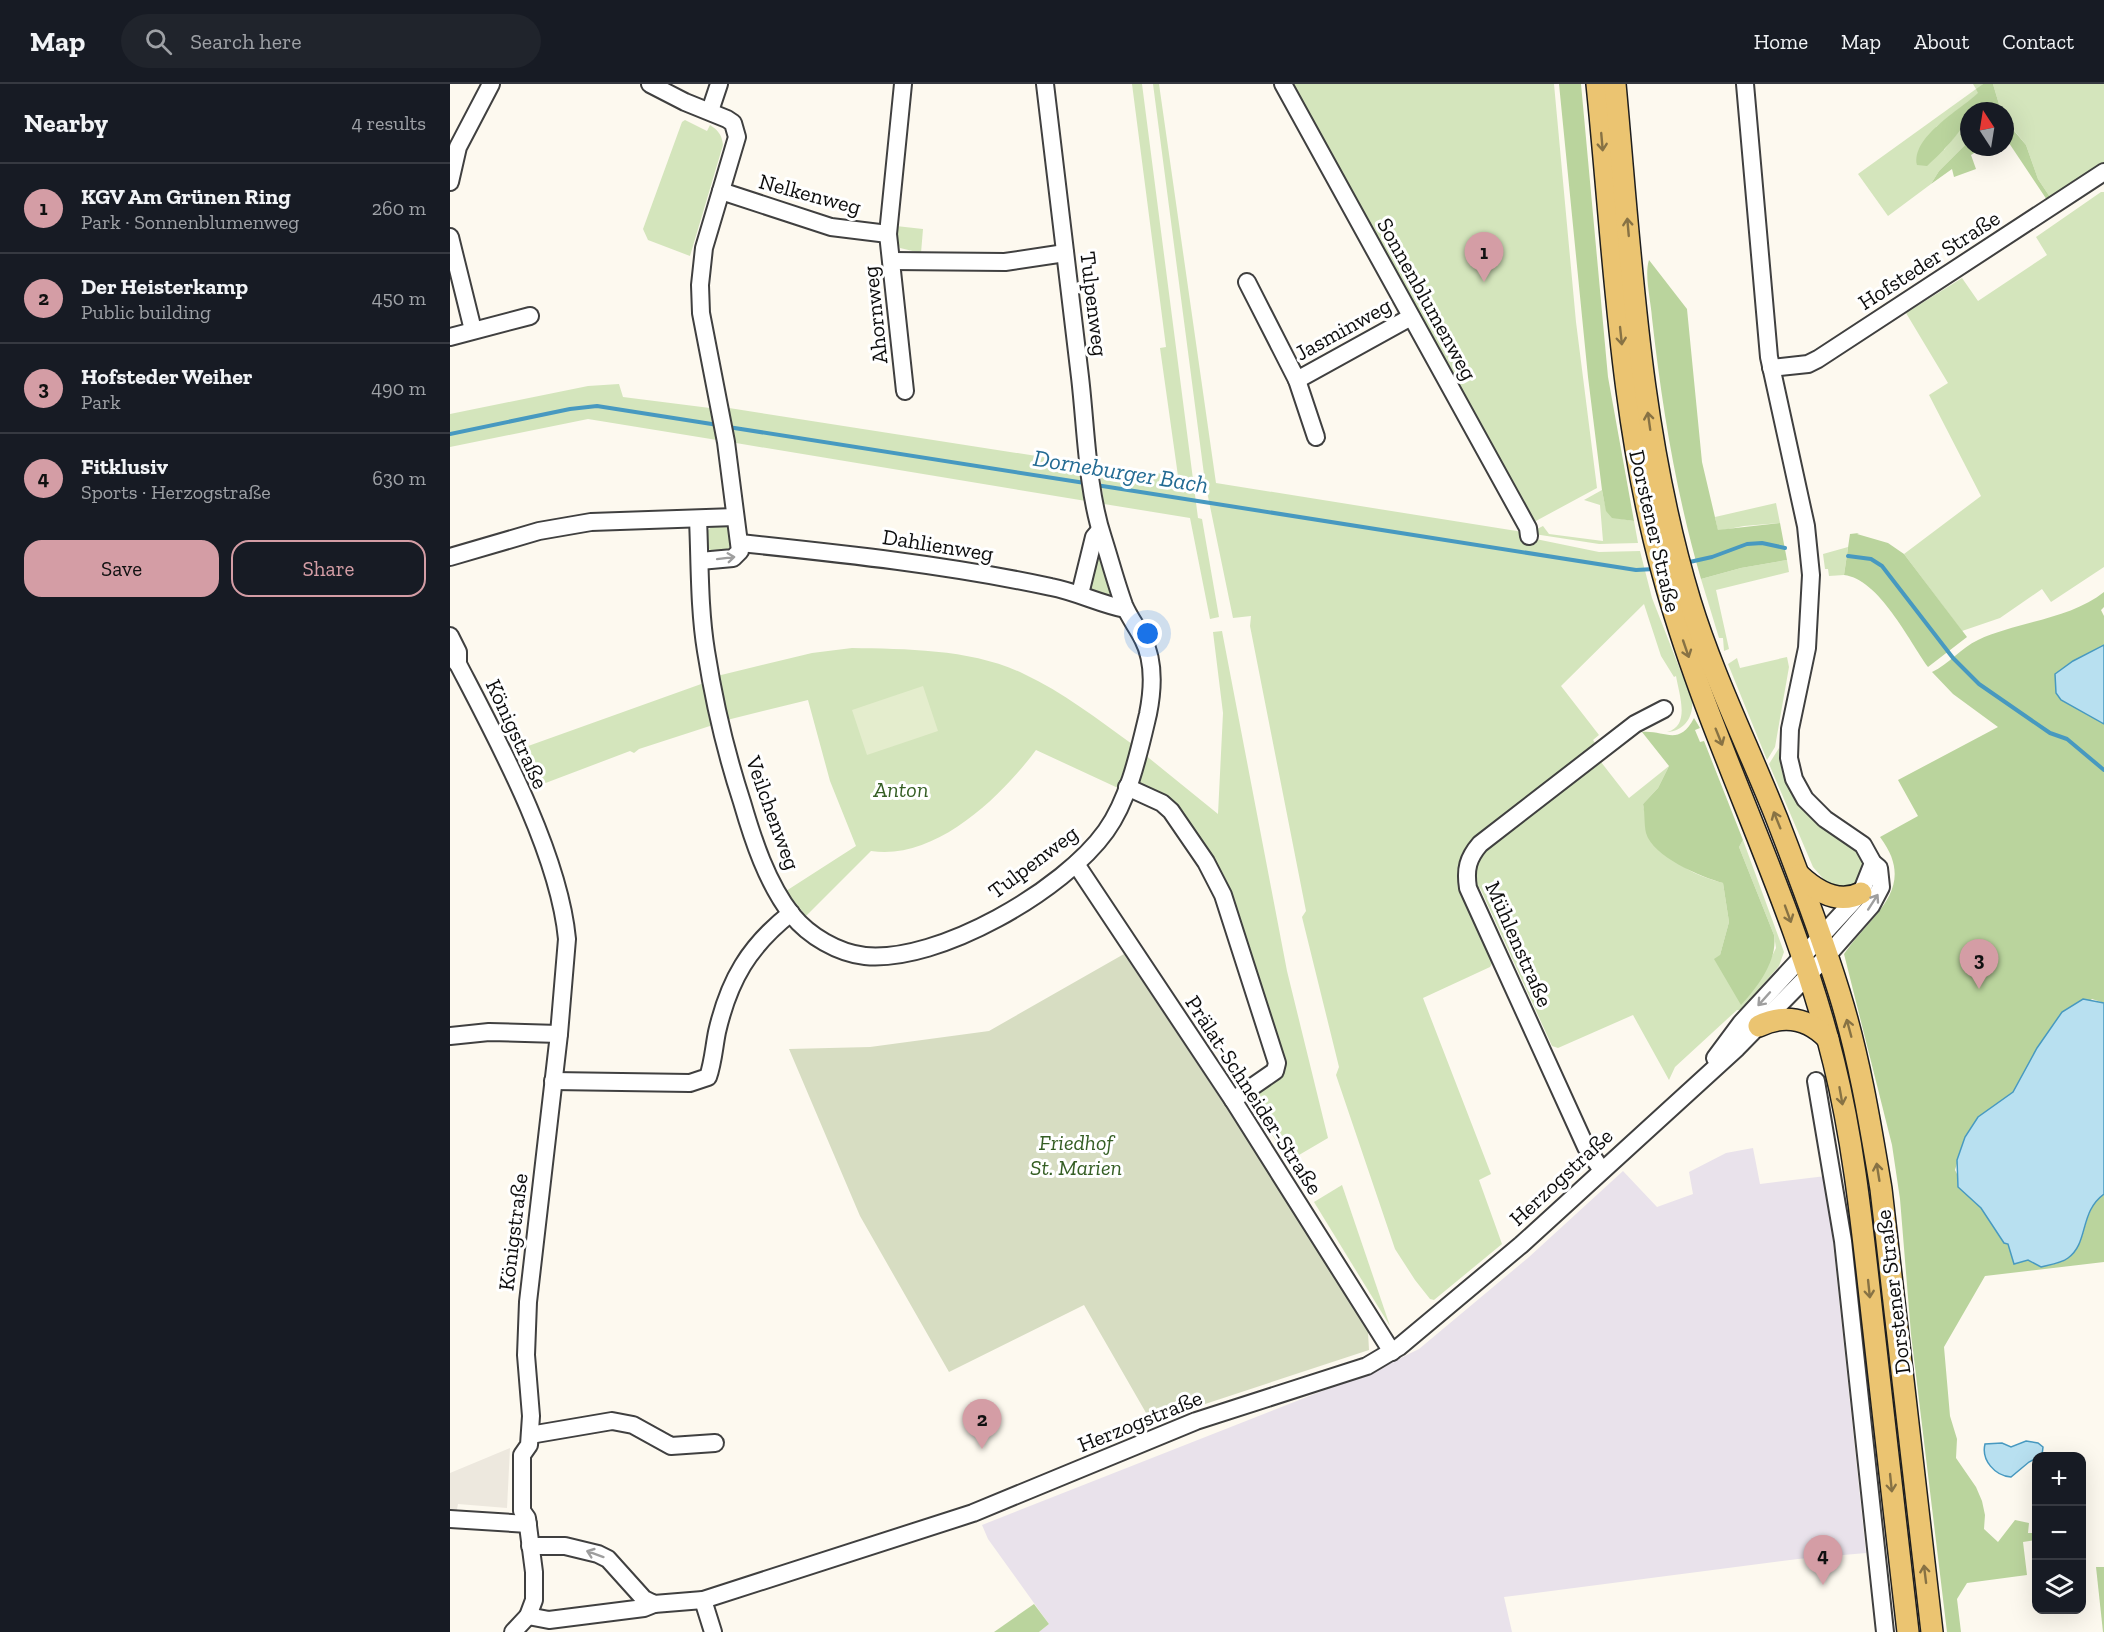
<!DOCTYPE html>
<html lang="en">
<head>
<meta charset="utf-8">
<style>
	:root { --surface:#171b24; --page:#20242c; --text:#f1f3f6; --muted:#9ea1a6; --line:#363941; --accent:#d49da5 }
	body { margin:0; font-family:"Zilla Slab",serif; background:var(--page); color:var(--text) }
	.controls { position:absolute; right:18px; bottom:18px; display:grid; overflow:hidden; border-radius:12px; box-shadow:0 6px 24px #0002 }
	.controls button { width:54px; height:54px; display:grid; place-items:center; padding:0; border:0; border-bottom:2px solid var(--line); background:var(--surface); color:var(--text); font:30px sans-serif }
	.compass { position:absolute; left:1510px; top:18px; width:54px; height:54px; border-radius:50%; background:var(--surface); box-shadow:0 6px 24px #0002; rotate:348deg }
	.you { position:absolute; left:698px; top:550px; width:21px; height:21px; margin:-15px; border:4px solid #fff; border-radius:50%; background:#1a73e8; box-shadow:0 0 0 9px #1a73e833 }
	.badge { display:grid; place-items:center; width:39px; height:39px; border-radius:50%; background:var(--accent); color:#111; font-size:20px; font-weight:700 }
	.pin { position:absolute; translate:-50% -50px; filter:drop-shadow(0 2px 3px #0008) }
	.pin::after { content:''; position:absolute; top:32px; width:21px; height:18px; background:inherit; clip-path:polygon(0 0,100% 0,50% 100%) }
	.list { margin:0; padding:0; list-style:none }
	h2 { display:flex; justify-content:space-between; align-items:center; height:78px; margin:0; padding:0 24px; font-size:26px }
	h2 small { font-size:20px; font-weight:400; color:var(--muted) }
	.list li { display:grid; grid-template-columns:39px 1fr auto; gap:18px; align-items:center; box-sizing:border-box; height:90px; padding:0 24px; border-top:2px solid var(--line) }
	.list b { display:block; font-size:22px; white-space:nowrap }
	.list p { margin:0; font-size:20px; white-space:nowrap; color:var(--muted) }
	.list em { font-size:20px; font-style:normal; color:var(--muted) }
	.actions { display:flex; gap:12px; padding:18px 24px }
	.actions a { flex:1; padding:14px 0; border:2px solid var(--accent); border-radius:18px; text-align:center; font-size:21px; color:var(--accent) }
	.actions .main { background:var(--accent); color:#111 }
	.icon { flex:none; width:33px; height:33px; fill:none; stroke:currentColor; stroke-width:2; stroke-linecap:round; stroke-linejoin:round }
	.map { position:relative; flex:none; width:1654px; height:1548px; overflow:hidden }
	header { display:flex; align-items:center; gap:36px; box-sizing:border-box; height:84px; padding:0 30px; background:var(--surface); border-bottom:2px solid var(--line) }
	header strong { font-size:28px }
	nav { display:flex; gap:33px; margin-inline-start:auto; font-size:21px }
	.search { width:420px; height:54px; background:var(--page); display:flex; align-items:center; gap:15px; box-sizing:border-box; padding:0 21px; border-radius:33px; color:var(--muted); font-size:22px }
	main { display:flex }
	aside { flex:1; background:var(--surface) }
	.map>svg:first-child { display:block }
	.industrial { fill:#e9e2eb }
	.green { fill:#d4e5bc }
	.forest { fill:#bad49d }
	.cemetery { fill:#d7ddc2 }
	.pitch { fill:#e4edcd }
	.plaza { fill:#ede8de }
	.water { fill:#b8e0f0; stroke:#4799c0; stroke-width:1.5 }
	.lines { fill:none; stroke-linecap:round; stroke-linejoin:round }
	.stream { stroke:#4799c0; stroke-width:4 }
	.minor-casing { stroke:#404040; stroke-width:20 }
	.major-casing { stroke:#1e1e1e; stroke-width:24 }
	.minor { stroke:#fff; stroke-width:16 }
	.major { stroke:#ebc471; stroke-width:21 }
	.oneway { stroke:#877244 }
	.oneway2 { stroke:#9e9e9e }
	.labels { text-anchor:middle; dominant-baseline:central; stroke-width:6; stroke-linejoin:round; paint-order:stroke }
	.street-label { font-size:22px; fill:#0d0d0d; stroke:#fff }
	.park-label { font-size:22px; font-style:italic; fill:#355e24; stroke:#fff }
	.water-label { font-size:24px; font-style:italic; fill:#236b93; stroke:#fff }
</style>
</head>
<body>
<header>
<strong>Map</strong>
<div class="search"><svg class="icon" aria-label="search" viewBox="0 0 24 24"><circle cx="10" cy="10" r="6"/><path d="M15 15l6 6"/></svg>Search here</div>
<nav><a>Home</a><a>Map</a><a>About</a><a>Contact</a></nav>
</header>
<main>
<aside>
<h2>Nearby<small>4 results</small></h2>
<ul class="list">
<li><span class="badge">1</span><div><b>KGV Am Grünen Ring</b><p>Park · Sonnenblumenweg</p></div><em>260 m</em></li>
<li><span class="badge">2</span><div><b>Der Heisterkamp</b><p>Public building</p></div><em>450 m</em></li>
<li><span class="badge">3</span><div><b>Hofsteder Weiher</b><p>Park</p></div><em>490 m</em></li>
<li><span class="badge">4</span><div><b>Fitklusiv</b><p>Sports · Herzogstraße</p></div><em>630 m</em></li>
</ul>
<div class="actions"><a class="main">Save</a><a>Share</a></div>
</aside>
<div class="map">
<svg width="1654" height="1548" viewBox="0 0 1654 1548">
	<rect width="100%" height="100%" fill="#fdf9ef"/>
	<!-- industrial -->
	<path class="industrial" d="M1303,1064L1310,1100L1376,1092L1416,1469L1348,1475L1054,1513L1062,1548H589L599,1540L538,1455L532,1441L928,1285L969,1265L1079,1173L1173,1087L1207,1123L1243,1110L1239,1088L1276,1069Z"/>
	<!-- green -->
	<g class="green">
		<path d="M682,0H692L748,434L752,435L769,533L760,535L740,434L654,420L649,381L728,392L710,264L716,263Z"/>
		<path d="M703,0H709L766,399L1073,448L1076,453L1149,468L1190,467L1202,514L1242,616C1244,633 1234,647 1217,648C1241,642 1229,610 1226,592L1224,593L1211,572L1194,520L1111,602L1149,651L1143,656L1147,662L1012,778L1009,802L1044,876L1040,883L973,914L1041,1090L1029,1096L1052,1160L984,1216L980,1215L965,1196L945,1165L886,991L889,983L852,833L856,827L800,542L801,532L783,534L755,398Z"/>
		<path d="M837,0H1104L1126,238L1147,404L1084,438Z"/>
		<path d="M1523,0H1533L1527,5L1529,9L1486,43L1494,66L1519,35V57L1489,87L1481,100L1438,132L1408,90L1526,5Z"/>
		<path d="M1543,0H1654V83L1602,116L1588,95L1576,61L1555,35V27H1551Z"/>
		<path d="M235,36L257,47L260,41C268,46 272,51 273,61L240,172L198,156L193,145L232,38Z"/>
		<path d="M1651,108H1654V483L1601,518L1592,505L1550,534L1512,547L1454,470L1531,412L1479,311L1498,299L1456,229L1512,194L1528,217L1597,171L1586,153Z"/>
		<path d="M446,142L473,145L471,169L450,164L446,155Z"/>
		<path d="M169,300L173,313L260,324L267,356L138,335L0,363V330L138,302Z"/>
		<path d="M279,324L631,379L636,417L286,359Z"/>
		<path d="M1152,406C1157,432 1157,433 1184,437L1188,459L1149,460L1084,450L1083,447L1093,442L1099,450L1153,457L1150,421L1134,416Z"/>
		<path d="M1326,419L1330,439L1294,442L1268,447L1265,433Z"/>
		<circle cx="269" cy="455" r="14"/>
		<path d="M1398,463L1394,491L1379,492L1378,485H1375L1373,470Z"/>
		<path d="M649,471L650,472L663,514L639,505Z"/>
		<path d="M1337,476L1339,488L1266,506L1279,565L1274,567L1273,554H1269L1251,495L1291,484Z"/>
		<path d="M772,547L837,887L878,1054L849,1071L847,1070L842,1082L798,1013L830,990L755,767L688,702L691,694L688,687L694,670L768,730L773,629L763,548Z"/>
		<path d="M402,564C457,565 523,565 574,590C613,608 647,635 682,660L668,704L586,666C551,713 485,777 421,767L356,832L336,807L406,762L380,697L358,616L277,636L267,592L362,569Z"/>
		<path d="M1337,573L1339,583L1325,663L1317,676L1278,580L1287,574L1290,584Z"/>
		<path d="M254,599L263,641L189,665L184,669L180,667L85,703L73,669L67,666Z"/>
		<path d="M1329,664C1329,705 1355,732 1387,754C1396,760 1407,765 1411,776C1415,783 1412,791 1410,798L1394,808L1376,798L1363,783L1319,680Z"/>
		<path d="M1151,678L1179,714L1219,682L1208,704L1193,720C1200,766 1231,788 1273,799L1279,838L1270,871L1321,874L1326,864L1324,851L1289,763L1293,756L1334,868L1329,882L1291,926H1287L1225,983L1219,996L1183,931L1108,964L1102,962L1030,804L1025,807L1023,800L1029,770L1142,680L1147,682Z"/>
		<path d="M892,1101L940,1242L864,1118Z"/>
	</g>
	<!-- forest -->
	<g class="forest">
		<path d="M1109,0H1131L1158,293L1184,437L1162,434L1156,427L1152,406L1138,293Z"/>
		<path d="M1533,0H1543L1551,27H1519C1519,42 1489,71 1477,82L1467,81C1461,53 1510,26 1528,9L1526,5Z"/>
		<path d="M1555,36L1576,61L1588,95L1602,116L1599,119L1555,53Z"/>
		<path d="M1519,57V63H1533L1521,71L1526,85L1504,93L1502,85L1481,100L1489,87Z"/>
		<path d="M1199,176L1237,225L1252,378L1268,446L1330,439L1337,476L1291,484L1251,495C1226,409 1212,323 1202,234C1201,217 1194,191 1199,176Z"/>
		<path d="M1409,449L1407,450L1438,459L1454,470L1517,553L1478,583C1459,557 1429,495 1394,491L1400,450Z"/>
		<path d="M1654,508V523L1651,526L1654,532V919L1642,915L1605,941L1587,964L1563,1008L1528,1033L1515,1053L1505,1086L1517,1110L1531,1124L1554,1158L1558,1160L1564,1180L1578,1176L1591,1183C1600,1181 1612,1179 1618,1174C1639,1159 1630,1128 1654,1110V1178L1535,1192L1494,1263L1500,1332L1507,1355L1506,1374L1526,1403L1532,1417L1535,1431L1534,1445L1548,1458L1565,1436L1579,1439L1578,1449H1586V1456L1573,1458L1577,1491L1517,1499L1507,1515L1511,1548H1497L1461,1250L1450,1115L1442,1061L1394,870C1421,830 1469,805 1430,753L1468,732L1448,696L1548,643L1503,610L1482,588C1499,580 1511,564 1528,556C1566,538 1621,535 1654,508Z"/>
		<path d="M1244,634L1250,644L1245,646L1250,658L1254,657L1293,756L1289,763L1324,851C1328,876 1308,903 1291,921L1264,875L1270,871L1279,838L1273,799C1251,793 1203,773 1196,749C1194,740 1195,729 1193,720L1208,704L1219,682L1192,648C1215,646 1229,663 1244,634Z"/>
		<path d="M1646,1483H1654V1548H1653Z"/>
		<path d="M584,1520L599,1540L589,1548H544Z"/>
	</g>
	<!-- cemetery -->
	<path class="cemetery" d="M674,870L808,1071L918,1248L919,1266L749,1322L703,1341L634,1221L499,1288L410,1132L339,965L420,963L539,947Z"/>
	<!-- pitch -->
	<path class="pitch" d="M473,602L488,647L417,671L402,626Z"/>
	<!-- plaza -->
	<path class="plaza" d="M60,1364L57,1424L8,1420L6,1430L0,1429V1389Z"/>
	<!-- water -->
	<g class="water">
		<path d="M1654,561V640L1611,616L1606,609L1605,590L1623,577Z"/>
		<path d="M1633,915L1654,919V1110C1629,1128 1639,1159 1618,1174C1612,1179 1599,1181 1591,1183L1578,1176L1564,1180L1558,1160L1554,1159L1531,1124L1508,1103L1507,1076L1515,1053L1528,1033L1563,1008L1587,964L1612,928Z"/>
		<path d="M1576,1357L1588,1359L1593,1363L1592,1371L1579,1378L1561,1393C1545,1392 1531,1376 1535,1360L1552,1359L1561,1363Z"/>
	</g>
	<g class="lines">
		<!-- stream -->
		<g class="stream">
			<path d="M278,343L635,399"/>
			<path d="M0,350L120,325L147,322L268,341"/>
			<path d="M646,401L1186,486L1204,485"/>
			<path d="M1398,472L1421,475L1432,482L1503,574L1529,600L1600,649L1617,655L1654,686"/>
			<path d="M1235,479L1262,473L1297,460L1312,459L1335,464"/>
		</g>
		<!-- minor casing -->
		<g class="minor-casing">
			<g id="minor">
				<path d="M200,0L235,18L277,35L283,39L287,53L254,164L250,201L251,229L276,358L290,467L283,474L250,477"/>
				<path d="M453,0L438,150L455,307"/>
				<path d="M833,0L1078,444L1079,452"/>
				<path d="M260,27L269,0"/>
				<path d="M0,98L8,63L41,0"/>
				<path d="M271,107L381,143L438,150"/>
				<path d="M0,153L23,246"/>
				<path d="M442,177L555,178L615,169"/>
				<path d="M797,198L847,296L961,233"/>
				<path d="M0,253L80,232"/>
				<path d="M1321,284L1358,280L1368,275L1654,88"/>
				<path d="M847,296L866,353"/>
				<path d="M248,435C250,479 249,524 256,567C264,618 276,669 292,718C303,756 317,799 342,831C359,852 388,869 415,872C489,879 614,806 656,747C679,715 689,668 698,630C703,605 705,578 693,555C687,543 679,533 674,521C666,499 660,476 653,454C637,406 636,344 630,293C619,195 606,98 595,0"/>
				<path d="M290,459C395,470 499,481 601,503C627,508 650,520 675,525"/>
				<path d="M0,473L89,447L141,438L285,433"/>
				<path d="M630,510L644,453L650,446"/>
				<path d="M0,552L8,568V580"/>
				<path d="M0,572L8,580C48,657 109,769 117,855L109,950L78,1218L76,1271L81,1332L79,1361L72,1371V1427L77,1434L84,1488V1516L78,1532L63,1548"/>
				<path d="M677,703L712,719L721,727L756,778L773,811L827,979L825,987L783,1016"/>
				<path d="M626,780L783,1016L942,1268"/>
				<path d="M0,952L39,948L109,950"/>
				<path d="M1265,974L1291,939L1411,809L1423,779"/>
				<path d="M103,997L240,999L258,993C263,979 264,963 267,948C279,896 299,862 341,829"/>
				<path d="M1366,997L1393,1157L1435,1548"/>
				<path d="M1151,1085L1136,1063L1018,804C1015,785 1018,774 1030,760L1185,640L1214,625"/>
				<path d="M80,1351L162,1337L183,1341L221,1362L265,1359"/>
				<path d="M0,1435L78,1440"/>
				<path d="M80,1462H115L148,1470L158,1475L194,1515L204,1520L253,1516L523,1429L746,1337L917,1282L949,1263L1071,1161L1287,964L1377,872L1421,822L1431,803L1429,784L1423,779L1413,761L1375,735L1355,715L1344,695L1339,674L1340,645L1357,564L1361,491L1356,442L1319,273L1295,0"/>
				<path d="M253,1516L263,1548"/>
				<path d="M78,1532L99,1536L194,1524L204,1520"/>
			</g>
		</g>
		<!-- major casing -->
		<g class="major-casing">
			<g id="major">
				<path d="M1147,0C1164,164 1169,330 1213,490C1258,657 1343,810 1384,979C1405,1064 1413,1152 1423,1239C1434,1342 1446,1445 1458,1548"/>
				<path d="M1165,0C1181,173 1189,349 1240,517C1263,592 1298,662 1327,735C1349,792 1371,850 1389,908C1409,972 1420,1039 1431,1105L1482,1548"/>
				<path d="M1349,791C1366,807 1388,821 1411,809"/>
				<path d="M1309,942C1334,930 1358,934 1378,955"/>
			</g>
		</g>
		<!-- minor -->
		<use href="#minor" class="minor"/>
		<!-- major -->
		<use href="#major" class="major"/>
	</g>
	<!-- one-way arrows -->
	<defs><path id="oneway-shaft" d="M-6 0H5M1.5-3L5.5 0L1.5 3" fill="none" stroke-width="1.6" stroke-linecap="round" stroke-linejoin="round" transform="scale(1.5)"/></defs>
	<g class="oneway">
		<use href="#oneway-shaft" transform="translate(1152 58) rotate(85)"/>
		<use href="#oneway-shaft" transform="translate(1178 143) rotate(-95)"/>
		<use href="#oneway-shaft" transform="translate(1171 252) rotate(84)"/>
		<use href="#oneway-shaft" transform="translate(1199 337) rotate(-98)"/>
		<use href="#oneway-shaft" transform="translate(1236 565) rotate(71)"/>
		<use href="#oneway-shaft" transform="translate(1269 653) rotate(68)"/>
		<use href="#oneway-shaft" transform="translate(1327 736) rotate(-112)"/>
		<use href="#oneway-shaft" transform="translate(1338 830) rotate(70)"/>
		<use href="#oneway-shaft" transform="translate(1399 944) rotate(-105)"/>
		<use href="#oneway-shaft" transform="translate(1391 1012) rotate(80)"/>
		<use href="#oneway-shaft" transform="translate(1428 1088) rotate(-99)"/>
		<use href="#oneway-shaft" transform="translate(1419 1205) rotate(84)"/>
		<use href="#oneway-shaft" transform="translate(1441 1399) rotate(84)"/>
		<use href="#oneway-shaft" transform="translate(1475 1490) rotate(-97)"/>
	</g>
	<g class="oneway2">
		<use href="#oneway-shaft" transform="translate(276 474) rotate(-7)"/>
		<use href="#oneway-shaft" transform="translate(1423 818) rotate(-57)"/>
		<use href="#oneway-shaft" transform="translate(1314 915) rotate(132)"/>
		<use href="#oneway-shaft" transform="translate(145 1470) rotate(-160)"/>
	</g>
	<g class="labels">
		<!-- street labels -->
		<g class="street-label">
			<text transform="translate(360 110) rotate(15)">Nelkenweg</text>
			<text transform="translate(1479 176) rotate(-33)">Hofsteder Straße</text>
			<text transform="translate(977 215) rotate(61)">Sonnenblumenweg</text>
			<text transform="translate(644 220) rotate(83)">Tulpenweg</text>
			<text transform="translate(425 231) rotate(-96)">Ahornweg</text>
			<text transform="translate(893 245) rotate(-29)">Jasminweg</text>
			<text transform="translate(1205 447) rotate(77)">Dorstener Straße</text>
			<text transform="translate(488 461) rotate(9)">Dahlienweg</text>
			<text transform="translate(67 650) rotate(65)">Königstraße</text>
			<text transform="translate(323 729) rotate(70)">Veilchenweg</text>
			<text transform="translate(583 778) rotate(-37)">Tulpenweg</text>
			<text transform="translate(1069 860) rotate(66)">Mühlenstraße</text>
			<text transform="translate(804 1011) rotate(57)">Prälat-Schneider-Straße</text>
			<text transform="translate(1111 1093) rotate(-43)">Herzogstraße</text>
			<text transform="translate(63 1148) rotate(-83)">Königstraße</text>
			<text transform="translate(1443 1208) rotate(-97)">Dorstener Straße</text>
			<text transform="translate(690 1337) rotate(-22)">Herzogstraße</text>
		</g>
		<!-- park labels -->
		<g class="park-label">
			<text x="451" y="705">Anton</text>
			<text x="626" y="1058">Friedhof<tspan x="626" dy="25">St. Marien</tspan></text>
		</g>
		<!-- water labels -->
		<g class="water-label">
			<text transform="translate(671 387) rotate(9)">Dorneburger Bach</text>
		</g>
	</g>
</svg>
<div class="controls">
<button>+</button>
<button>−</button>
<button><svg class="icon" aria-label="layers" viewBox="0 0 24 24"><path d="M12 4l9 5-9 5-9-5zM3 14l9 5 9-5"/></svg></button>
</div>
<svg class="compass" viewBox="-18 -18 36 36"><path d="M0-13l5 13h-10z" fill="#e53935"/><path d="M0 13l5-13h-10z" fill="#9ea1a6"/></svg>
<div class="you"></div>
<div class="pin badge" style="left:1034px;top:198px">1</div>
<div class="pin badge" style="left:532px;top:1365px">2</div>
<div class="pin badge" style="left:1529px;top:905px">3</div>
<div class="pin badge" style="left:1373px;top:1501px">4</div>
</div>
</main>
</body>
</html>
